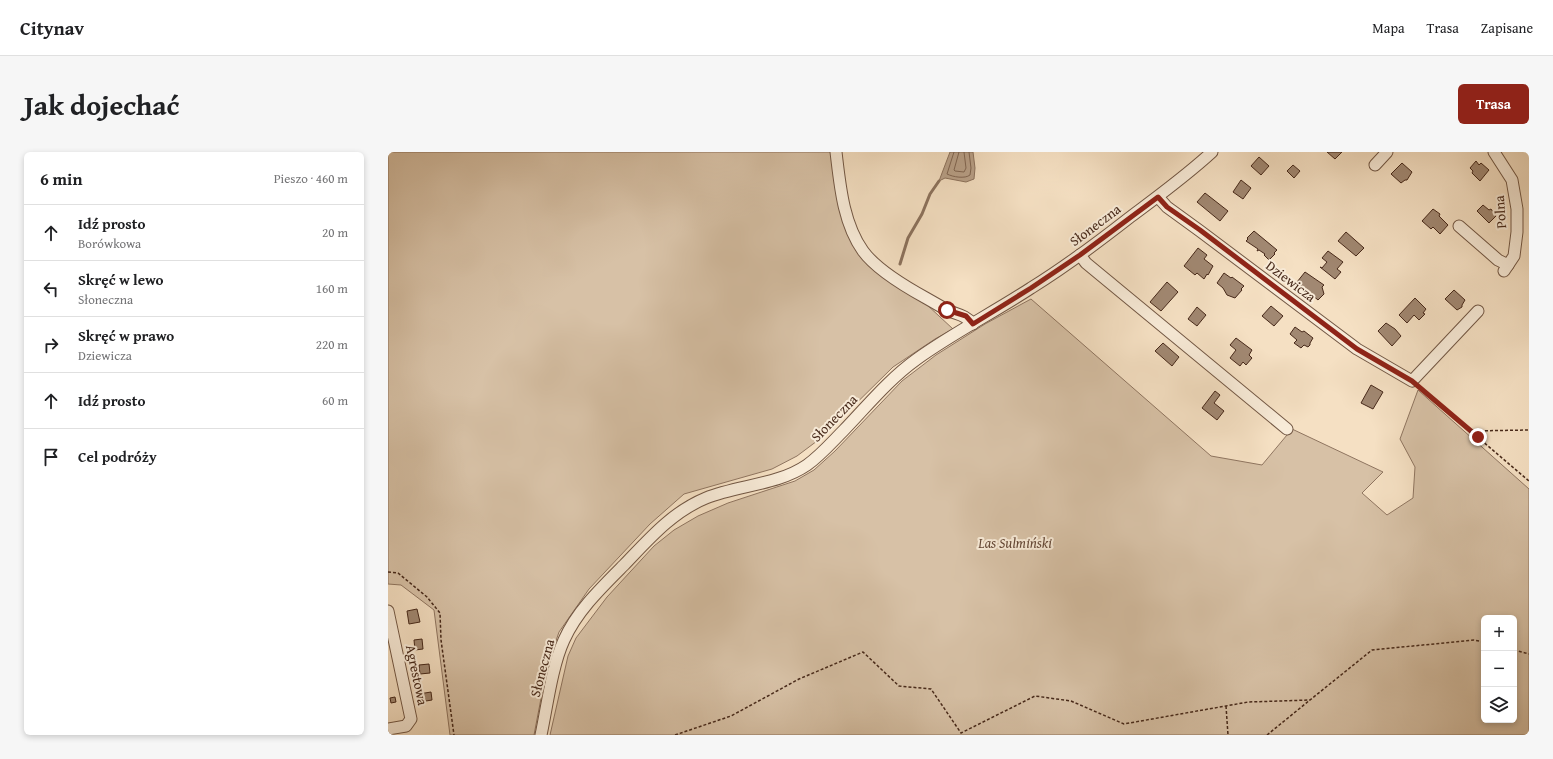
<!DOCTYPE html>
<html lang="pl">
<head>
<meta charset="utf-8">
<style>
	:root { --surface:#fff; --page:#f6f6f6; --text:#202124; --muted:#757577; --line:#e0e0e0; --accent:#8f2418 }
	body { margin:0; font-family:"Gentium Book Plus",serif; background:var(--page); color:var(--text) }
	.controls { position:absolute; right:12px; bottom:12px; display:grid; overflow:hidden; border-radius:6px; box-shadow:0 2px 6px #0003 }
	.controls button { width:36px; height:36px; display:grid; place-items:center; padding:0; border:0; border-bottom:1px solid var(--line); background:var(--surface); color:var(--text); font:20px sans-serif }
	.stop { position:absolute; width:12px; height:12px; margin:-9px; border:3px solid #8f2418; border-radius:50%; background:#fff }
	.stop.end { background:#8f2418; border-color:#fff; box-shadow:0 1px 4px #0008 }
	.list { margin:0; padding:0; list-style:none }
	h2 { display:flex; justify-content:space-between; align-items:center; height:52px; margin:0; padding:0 16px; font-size:17px }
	h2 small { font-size:13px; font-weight:400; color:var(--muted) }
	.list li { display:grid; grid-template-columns:26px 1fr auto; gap:12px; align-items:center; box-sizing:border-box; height:56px; padding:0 16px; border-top:1px solid var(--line) }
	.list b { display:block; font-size:15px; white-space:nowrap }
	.list p { margin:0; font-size:13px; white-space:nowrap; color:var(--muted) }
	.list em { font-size:13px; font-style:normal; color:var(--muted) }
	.icon { flex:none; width:22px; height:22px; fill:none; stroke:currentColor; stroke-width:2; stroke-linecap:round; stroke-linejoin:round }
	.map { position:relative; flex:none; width:1141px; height:583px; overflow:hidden; border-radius:6px }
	header { display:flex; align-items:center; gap:24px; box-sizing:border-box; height:56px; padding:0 20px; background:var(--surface); border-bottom:1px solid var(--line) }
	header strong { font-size:19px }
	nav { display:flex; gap:22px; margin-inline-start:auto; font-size:14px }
	.intro { display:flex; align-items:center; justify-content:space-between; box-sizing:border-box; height:96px; padding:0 24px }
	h1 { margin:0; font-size:28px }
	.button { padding:10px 18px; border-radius:6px; background:var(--accent); color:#fff; font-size:14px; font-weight:700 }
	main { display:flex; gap:24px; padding:0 24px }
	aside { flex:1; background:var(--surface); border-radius:6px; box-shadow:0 2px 6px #0003 }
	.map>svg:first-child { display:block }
	.green { fill:#d7c1a6; stroke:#8f7560; fill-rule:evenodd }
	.water { fill:#baa28a; stroke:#8c725d }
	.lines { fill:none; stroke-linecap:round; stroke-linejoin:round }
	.shore { stroke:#806652; stroke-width:1 }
	.stream { stroke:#8c725d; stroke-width:3 }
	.building { fill:#a18872; stroke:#47291a }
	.minor-casing { stroke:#725744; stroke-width:13 }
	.path { stroke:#47291a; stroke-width:1.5; stroke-dasharray:3 2; stroke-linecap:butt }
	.minor { stroke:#f8ebd8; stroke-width:11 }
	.route { stroke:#8f2418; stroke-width:5 }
	.labels { text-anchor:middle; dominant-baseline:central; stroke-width:4; stroke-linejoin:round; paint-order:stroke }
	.street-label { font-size:14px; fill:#47291a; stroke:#f8ebd8 }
	.park-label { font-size:14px; font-style:italic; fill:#644736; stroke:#f8ebd8 }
</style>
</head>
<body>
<header>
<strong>Citynav</strong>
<nav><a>Mapa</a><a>Trasa</a><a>Zapisane</a></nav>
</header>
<div class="intro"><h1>Jak dojechać</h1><a class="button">Trasa</a></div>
<main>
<aside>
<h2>6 min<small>Pieszo · 460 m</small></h2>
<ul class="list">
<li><svg class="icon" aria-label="ahead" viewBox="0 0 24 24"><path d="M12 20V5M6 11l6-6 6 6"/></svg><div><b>Idź prosto</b><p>Borówkowa</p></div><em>20 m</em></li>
<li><svg class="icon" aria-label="left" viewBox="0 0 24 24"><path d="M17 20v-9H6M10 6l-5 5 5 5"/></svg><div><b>Skręć w lewo</b><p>Słoneczna</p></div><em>160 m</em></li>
<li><svg class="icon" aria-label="right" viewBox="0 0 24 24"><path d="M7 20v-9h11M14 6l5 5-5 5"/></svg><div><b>Skręć w prawo</b><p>Dziewicza</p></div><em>220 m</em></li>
<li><svg class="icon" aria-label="ahead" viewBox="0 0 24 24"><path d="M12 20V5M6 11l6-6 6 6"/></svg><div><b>Idź prosto</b></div><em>60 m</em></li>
<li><svg class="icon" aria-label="arrive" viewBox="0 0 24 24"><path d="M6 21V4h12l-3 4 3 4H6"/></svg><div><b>Cel podróży</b></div></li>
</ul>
</aside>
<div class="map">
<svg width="1141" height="583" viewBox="0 0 1141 583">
	<rect width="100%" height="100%" fill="#f5e0c3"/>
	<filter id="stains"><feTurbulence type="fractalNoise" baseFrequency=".005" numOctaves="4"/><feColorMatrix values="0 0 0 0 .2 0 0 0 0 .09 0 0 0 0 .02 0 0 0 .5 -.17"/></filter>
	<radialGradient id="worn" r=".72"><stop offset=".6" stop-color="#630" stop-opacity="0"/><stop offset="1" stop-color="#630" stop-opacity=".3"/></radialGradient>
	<!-- green -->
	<g class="green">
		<path d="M0,0H445L466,91L537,151L565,177L547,187L505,215L433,286L409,304L384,317L296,342L262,372L201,437L171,480L159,515L146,583H62L46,458L13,433L0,432Z"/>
		<path d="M643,147L823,304L874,313L904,277L995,320L974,341L999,363L1025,346L1027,315L1012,287L1030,238L1141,337V583H162L180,504L188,486L219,445L266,394L286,378L310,364L340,351L407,329L426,318L447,299L514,229L548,203L597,172ZM1096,466H1126V568H1096Z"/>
	</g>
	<!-- water -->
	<path class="water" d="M562,0H585L587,16L586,27L578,30L557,26L551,29Z"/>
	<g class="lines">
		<!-- shore -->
		<g class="shore">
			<path d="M566,0L559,22C565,25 577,27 582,23L583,16L581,0"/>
			<path d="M571,0L566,18L567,19L576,20L578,16L576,0"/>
		</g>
		<!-- stream -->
		<path class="stream" d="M512,112L520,86L534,62L542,42L551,29"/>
	</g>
	<!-- building -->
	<g class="building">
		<path d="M939,0H954L947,7Z"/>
		<path d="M871,5L881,14L873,23L863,14Z"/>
		<path d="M1088,9L1091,13L1093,11L1101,18L1092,29L1084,21L1085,19L1082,16Z"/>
		<path d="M1014,11L1024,20L1019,28H1017L1013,31L1003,22Z"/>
		<path d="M905,13L912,19L906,26L899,19Z"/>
		<path d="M853,28L863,36L855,47L845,40Z"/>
		<path d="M817,41L840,59L832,69L809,50Z"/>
		<path d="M1095,53L1101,58L1103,57L1108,64L1101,71L1089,59Z"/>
		<path d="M1045,57L1052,62L1051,64L1060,73L1052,82L1045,75L1043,77L1034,69Z"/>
		<path d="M866,79L889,98L886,101L887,102L881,108L876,103L877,102L871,98L869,99L870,97L858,89L860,87L859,86Z"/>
		<path d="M958,80L976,96L968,104L950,89Z"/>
		<path d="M810,96L819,103L816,107L825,114L820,123L819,122L816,127L809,121L807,123L796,114Z"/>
		<path d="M940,99L955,110L949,117L953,120L947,127L932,115L934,116L939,110L934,106Z"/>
		<path d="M917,120L936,133L934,135L936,142L930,148L909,130Z"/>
		<path d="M836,121L843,126L844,125L856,134L853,137L854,138L847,146L839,143L835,136L829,131Z"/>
		<path d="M779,130L790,140L773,159L762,150Z"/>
		<path d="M1066,138L1077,148L1074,153V155L1069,158L1057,147Z"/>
		<path d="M1027,146L1038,157L1035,161L1037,162L1031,168L1026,163L1019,171L1011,163Z"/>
		<path d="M883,154L895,164L886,174L874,164Z"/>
		<path d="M809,155L818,163L809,174L800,167Z"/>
		<path d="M998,171L1007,177L1013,184L1004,194L990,179Z"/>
		<path d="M907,175L914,180L916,179L925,186L922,191V193L920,195L916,193L913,196L906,191L909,188L902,182Z"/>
		<path d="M848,186L864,198L861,203L864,206L858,213L855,210L852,214L842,206L848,198L842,193Z"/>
		<path d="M775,191L791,205L784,214L767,199Z"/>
		<path d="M983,233L995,240L985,257L973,251Z"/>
		<path d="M827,239L832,243L826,251L836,259L829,268L814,256Z"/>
		<path d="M29,457L32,470L21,472L19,459Z"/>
		<path d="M34,487L35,497L27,498L26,488Z"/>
		<path d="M41,512L42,521L32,522L31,513Z"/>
		<path d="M43,540L44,548L32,550L31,542Z"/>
		<path d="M7,545L8,550L3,551L2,546Z"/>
	</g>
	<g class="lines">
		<!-- minor casing -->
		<g class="minor-casing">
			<g id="minor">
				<path d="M448,0C452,33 455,71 475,99C488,117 518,135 538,146C545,150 552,154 559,158C570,163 576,162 585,172"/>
				<path d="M1106,0L1124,28L1129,57V80L1126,104L1116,119"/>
				<path d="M987,13L999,0"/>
				<path d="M770,45L779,55L812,79L969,197L1024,229L1090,159"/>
				<path d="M1071,74L1110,108L1120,113"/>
				<path d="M692,103L698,111L899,277"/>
				<path d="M0,459L23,567L18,574L0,577"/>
				<path d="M153,583C159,555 164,514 176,488C189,459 213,436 236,413C261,387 284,360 318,346C350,333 390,333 419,313C433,303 444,290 456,278C479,254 501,227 529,207C565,181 605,161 643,136C677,115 709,91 741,66C769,45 798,24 824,0"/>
			</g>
		</g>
		<!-- path -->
		<g class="path">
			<path d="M1032,236L1141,329"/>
			<path d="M1082,279L1141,278"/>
			<path d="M0,420L10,421L39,445L52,461L53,488L66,583"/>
			<path d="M1126,498L1141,502"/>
			<path d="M838,554L840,583"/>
			<path d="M287,583L343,564L411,527L475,500L511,534L543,537L573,581L647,544L683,549L736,572L860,550L922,548L984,498L1086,488L1096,490"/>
			<path d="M879,583L922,548"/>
		</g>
		<!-- minor -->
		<use href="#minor" class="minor"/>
	</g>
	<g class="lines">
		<!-- route -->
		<path class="route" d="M559,158L578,164L585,172L643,136L692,103L770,45L779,55L812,78L969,197L1024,229L1090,285"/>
	</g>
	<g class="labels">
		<!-- street labels -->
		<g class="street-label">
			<text transform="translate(1112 60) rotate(-94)">Polna</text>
			<text transform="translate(707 73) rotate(-37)">Słoneczna</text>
			<text transform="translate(903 129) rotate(37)">Dziewicza</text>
			<text transform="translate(446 266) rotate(-46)">Słoneczna</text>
			<text transform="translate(154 516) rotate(-75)">Słoneczna</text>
			<text transform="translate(29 523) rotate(78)">Agrestowa</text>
		</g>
		<!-- park labels -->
		<g class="park-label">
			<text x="627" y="391">Las Sulmiński</text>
		</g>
	</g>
	<rect width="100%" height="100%" filter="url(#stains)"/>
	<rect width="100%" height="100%" fill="url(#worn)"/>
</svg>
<div class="controls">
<button>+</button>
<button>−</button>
<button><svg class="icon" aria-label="layers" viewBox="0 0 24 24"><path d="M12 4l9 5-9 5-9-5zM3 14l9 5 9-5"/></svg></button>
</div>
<div class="stop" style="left:559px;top:158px"></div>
<div class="stop end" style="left:1090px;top:285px"></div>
</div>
</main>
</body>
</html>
